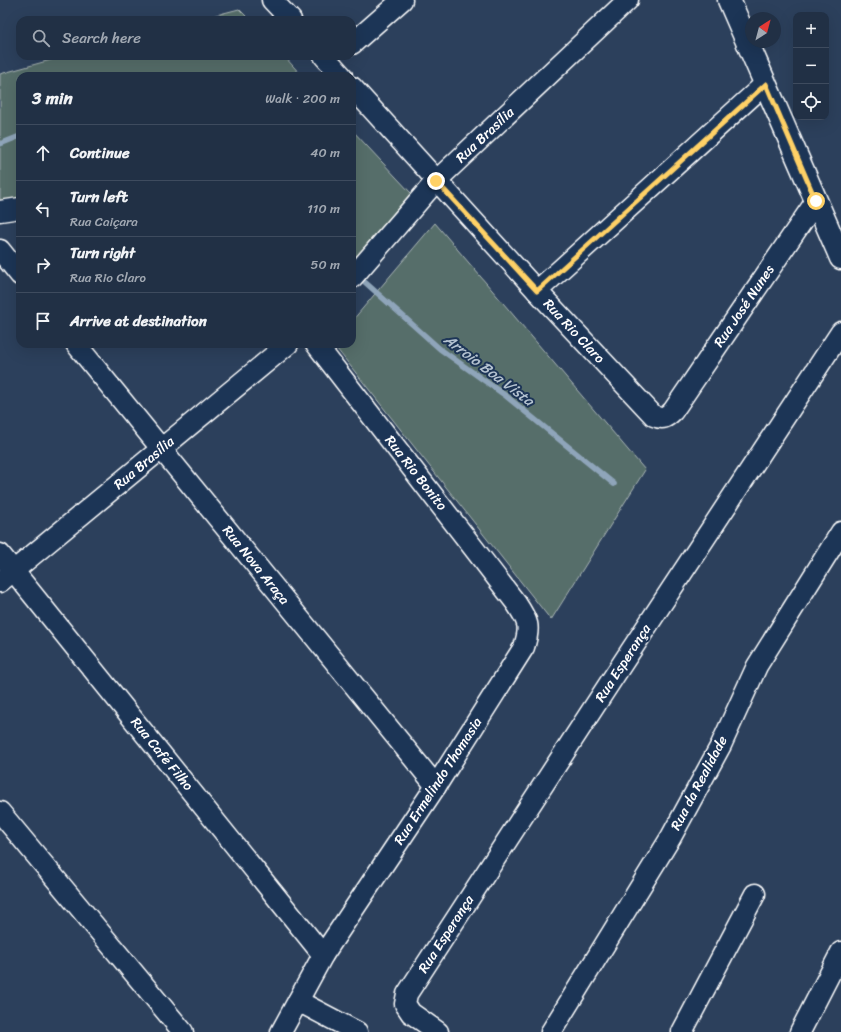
<!DOCTYPE html>
<html lang="en">
<head>
<meta charset="utf-8">
<style>
	:root { --surface:#213045; --page:#2d3c50; --text:#f1f3f6; --muted:#a2a9b3; --line:#3e4b5e }
	body { margin:0; font-family:Sriracha,sans-serif; background:var(--page); color:var(--text) }
	.controls { position:absolute; right:12px; top:12px; display:grid; overflow:hidden; border-radius:8px; box-shadow:0 4px 16px #0002 }
	.controls button { width:36px; height:36px; display:grid; place-items:center; padding:0; border:0; border-bottom:1px solid var(--line); background:var(--surface); color:var(--text); font:20px sans-serif }
	.compass { position:absolute; left:745px; top:12px; width:36px; height:36px; border-radius:50%; background:var(--surface); box-shadow:0 4px 16px #0002; rotate:36deg }
	.stop { position:absolute; width:12px; height:12px; margin:-9px; border:3px solid #ffd166; border-radius:50%; background:#fff }
	.stop.end { background:#ffd166; border-color:#fff; box-shadow:0 1px 4px #0008 }
	.list { margin:0; padding:0; list-style:none }
	h2 { display:flex; justify-content:space-between; align-items:center; height:52px; margin:0; padding:0 16px; font-size:17px }
	h2 small { font-size:13px; font-weight:400; color:var(--muted) }
	.list li { display:grid; grid-template-columns:26px 1fr auto; gap:12px; align-items:center; box-sizing:border-box; height:56px; padding:0 16px; border-top:1px solid var(--line) }
	.list b { display:block; font-size:15px; white-space:nowrap }
	.list p { margin:0; font-size:13px; white-space:nowrap; color:var(--muted) }
	.list em { font-size:13px; font-style:normal; color:var(--muted) }
	.icon { flex:none; width:22px; height:22px; fill:none; stroke:currentColor; stroke-width:2; stroke-linecap:round; stroke-linejoin:round }
	.map { position:relative; flex:none; width:841px; height:1032px; overflow:hidden }
	.search { position:absolute; background:var(--surface); box-shadow:0 4px 16px #0002; left:16px; top:16px; width:340px; height:44px; display:flex; align-items:center; gap:10px; box-sizing:border-box; padding:0 14px; border-radius:12px; color:var(--muted); font-size:15px }
	.panel { position:absolute; background:var(--surface); box-shadow:0 4px 16px #0002; left:16px; top:72px; width:340px; height:276px; border-radius:12px }
	.map>svg:first-child { display:block }
	.green { fill:#576e6b; stroke:#abb6b5 }
	.lines { fill:none; stroke-linecap:round; stroke-linejoin:round }
	.stream { stroke:#8fa5ba; stroke-width:5.5 }
	.street-casing { stroke:#fff; stroke-width:23 }
	.secondary-casing { stroke:#fff; stroke-width:25 }
	.street { stroke:#1d3557; stroke-width:20 }
	.secondary { stroke:#1d3557; stroke-width:22 }
	.route { stroke:#ffd166; stroke-width:5 }
	.labels { text-anchor:middle; dominant-baseline:central; stroke-width:4; stroke-linejoin:round; paint-order:stroke }
	.street-label { font-size:14px; fill:#fff; stroke:#1d3557 }
	.water-label { font-size:15px; font-style:italic; fill:#b5c3d1; stroke:#1d3557 }
</style>
</head>
<body>
<div class="map">
<svg width="841" height="1032" viewBox="0 0 841 1032">
	<rect width="100%" height="100%" fill="#2c405c"/>
	<filter id="ink" filterUnits="userSpaceOnUse"><feTurbulence type="fractalNoise" baseFrequency=".025" numOctaves="2"/><feDisplacementMap in="SourceGraphic" scale="8" xChannelSelector="R" yChannelSelector="G"/><feConvolveMatrix kernelMatrix="1 2 1 2 8 2 1 2 1" color-interpolation-filters="sRGB"/></filter>
	<g filter="url(#ink)">
		<!-- green -->
		<g class="green">
			<path d="M239,9L250,20H197Z"/>
			<path d="M65,56H284L302,76H20V204L0,207V74Z"/>
			<path d="M352,130L411,193L352,261Z"/>
			<path d="M435,223L645,470L551,620L333,344H352V321Z"/>
		</g>
		<g class="lines">
			<!-- stream -->
			<g class="stream">
				<path d="M0,144L20,136"/>
				<path d="M358,276L440,349L506,396L614,484"/>
			</g>
			<!-- street casing -->
			<g class="street-casing">
				<g id="street">
					<path d="M272,0L291,20"/>
					<path d="M352,44L402,0"/>
					<path d="M324,56L342,76"/>
					<path d="M352,87L537,291L654,416C663,420 666,418 673,411L816,201"/>
					<path d="M0,211L20,208"/>
					<path d="M0,250L20,275"/>
					<path d="M352,278L436,181L628,0"/>
					<path d="M537,291L765,84"/>
					<path d="M76,344L436,786"/>
					<path d="M0,554L323,955"/>
					<path d="M0,582L288,344"/>
					<path d="M0,812L183,1032"/>
					<path d="M298,1001L357,1032"/>
					<path d="M281,1032L323,955L436,786L524,647C531,626 528,621 516,603L316,344"/>
					<path d="M438,1032L411,1013L405,1004L407,994L622,664L841,332"/>
					<path d="M551,1032L671,837L721,745L757,666L841,532"/>
					<path d="M682,1032L755,894"/>
					<path d="M800,1032L841,952"/>
				</g>
			</g>
			<!-- secondary casing -->
			<g class="secondary-casing">
				<path id="secondary" d="M729,0L841,258"/>
			</g>
			<!-- street -->
			<use href="#street" class="street"/>
			<!-- secondary -->
			<use href="#secondary" class="secondary"/>
		</g>
	</g>
	<g class="lines" filter="url(#ink)">
		<!-- route -->
		<path class="route" d="M436,181L537,291L766,84L816,201"/>
	</g>
	<g class="labels">
		<!-- street labels -->
		<g class="street-label">
			<text transform="translate(485 135) rotate(-43)">Rua Brasília</text>
			<text transform="translate(744 306) rotate(-56)">Rua José Nunes</text>
			<text transform="translate(574 331) rotate(47)">Rua Rio Claro</text>
			<text transform="translate(144 463) rotate(-40)">Rua Brasília</text>
			<text transform="translate(416 473) rotate(52)">Rua Rio Bonito</text>
			<text transform="translate(256 565) rotate(51)">Rua Nova Araça</text>
			<text transform="translate(623 663) rotate(-57)">Rua Esperança</text>
			<text transform="translate(162 754) rotate(51)">Rua Café Filho</text>
			<text transform="translate(438 781) rotate(-57)">Rua Ermelindo Thomasia</text>
			<text transform="translate(699 783) rotate(-62)">Rua da Realidade</text>
			<text transform="translate(446 934) rotate(-57)">Rua Esperança</text>
		</g>
		<!-- water labels -->
		<g class="water-label">
			<text transform="translate(489 370) rotate(37)">Arroio Boa Vista</text>
		</g>
	</g>
</svg>
<div class="controls">
<button>+</button>
<button>−</button>
<button><svg class="icon" aria-label="locate" viewBox="0 0 24 24"><circle cx="12" cy="12" r="6"/><path d="M12 2v4M12 18v4M2 12h4M18 12h4"/></svg></button>
</div>
<svg class="compass" viewBox="-18 -18 36 36"><path d="M0-13l5 13h-10z" fill="#e53935"/><path d="M0 13l5-13h-10z" fill="#a2a9b3"/></svg>
<div class="stop" style="left:816px;top:201px"></div>
<div class="stop end" style="left:436px;top:181px"></div>
<div class="search"><svg class="icon" aria-label="search" viewBox="0 0 24 24"><circle cx="10" cy="10" r="6"/><path d="M15 15l6 6"/></svg>Search here</div>
<section class="panel">
<h2>3 min<small>Walk · 200 m</small></h2>
<ul class="list">
<li><svg class="icon" aria-label="ahead" viewBox="0 0 24 24"><path d="M12 20V5M6 11l6-6 6 6"/></svg><div><b>Continue</b></div><em>40 m</em></li>
<li><svg class="icon" aria-label="left" viewBox="0 0 24 24"><path d="M17 20v-9H6M10 6l-5 5 5 5"/></svg><div><b>Turn left</b><p>Rua Caiçara</p></div><em>110 m</em></li>
<li><svg class="icon" aria-label="right" viewBox="0 0 24 24"><path d="M7 20v-9h11M14 6l5 5-5 5"/></svg><div><b>Turn right</b><p>Rua Rio Claro</p></div><em>50 m</em></li>
<li><svg class="icon" aria-label="arrive" viewBox="0 0 24 24"><path d="M6 21V4h12l-3 4 3 4H6"/></svg><div><b>Arrive at destination</b></div></li>
</ul>
</section>
</div>
</body>
</html>
